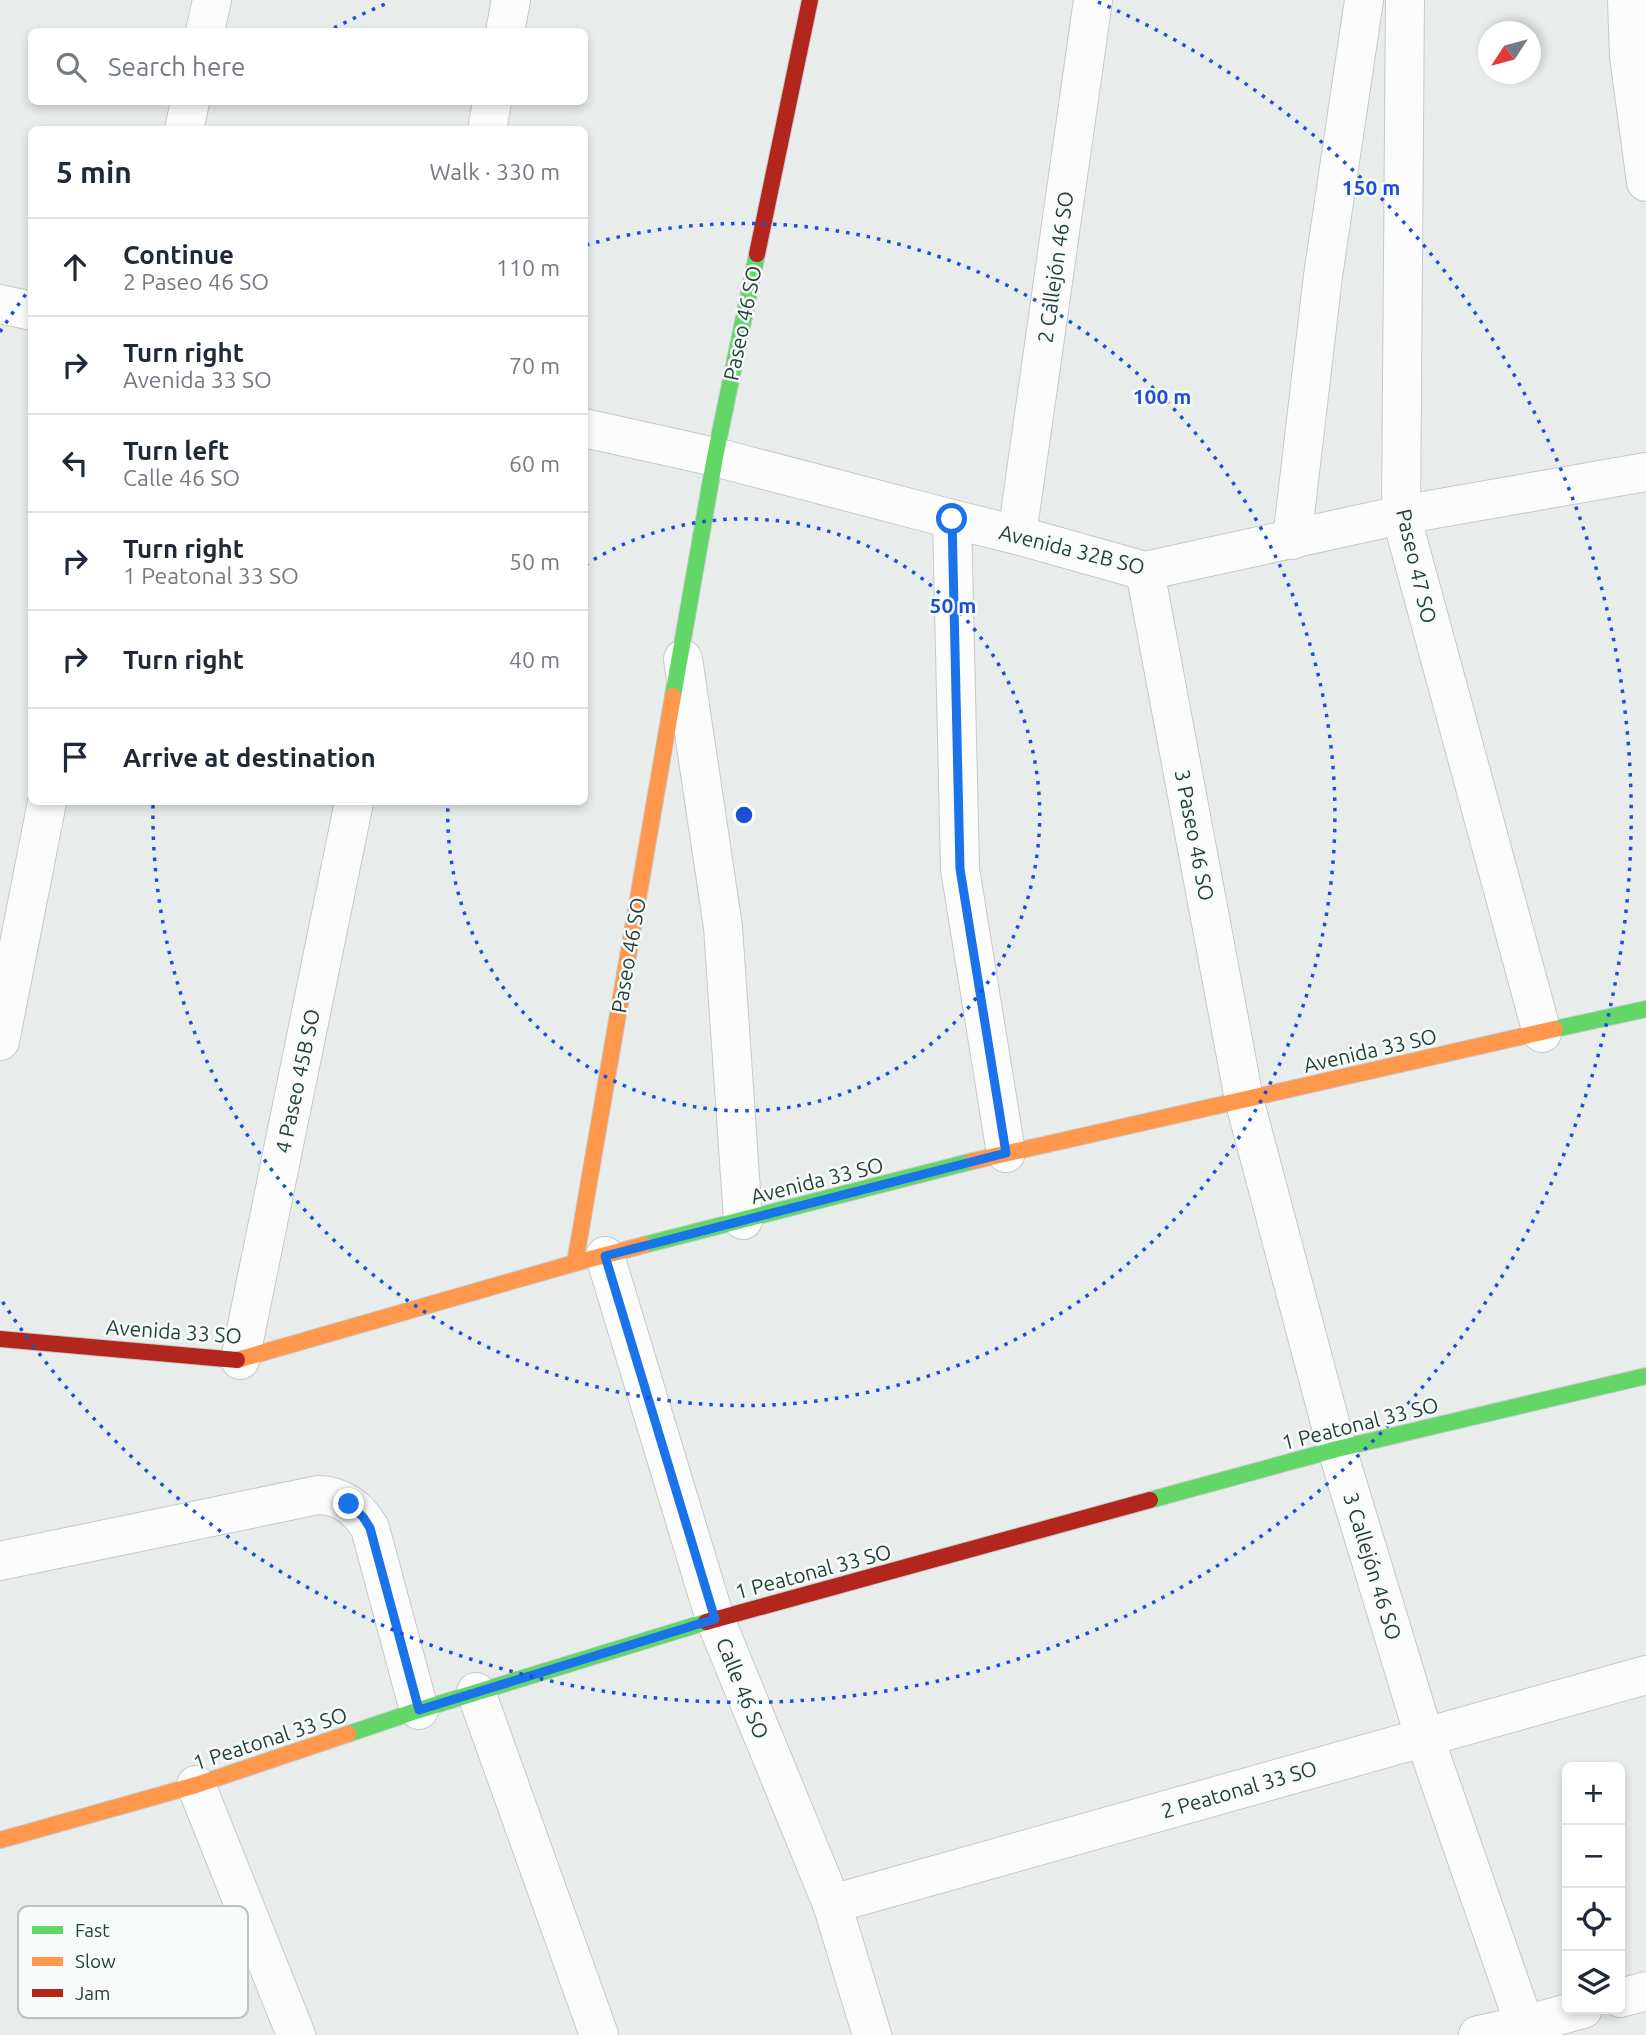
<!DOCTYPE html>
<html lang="en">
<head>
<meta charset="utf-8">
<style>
	:root { --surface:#fff; --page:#f2f2f3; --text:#1f2937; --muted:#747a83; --line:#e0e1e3 }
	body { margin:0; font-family:Ubuntu,sans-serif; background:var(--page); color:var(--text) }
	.controls { position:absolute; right:21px; bottom:21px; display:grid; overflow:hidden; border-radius:10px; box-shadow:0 4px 10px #0003 }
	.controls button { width:63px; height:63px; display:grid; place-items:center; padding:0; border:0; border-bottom:2px solid var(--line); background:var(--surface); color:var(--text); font:35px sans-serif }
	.compass { position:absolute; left:1478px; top:21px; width:63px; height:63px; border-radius:50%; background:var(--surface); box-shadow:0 4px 10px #0003; rotate:234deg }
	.stop { position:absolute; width:21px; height:21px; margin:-16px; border:5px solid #1a73e8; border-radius:50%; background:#fff }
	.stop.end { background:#1a73e8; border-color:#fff; box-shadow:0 2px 7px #0008 }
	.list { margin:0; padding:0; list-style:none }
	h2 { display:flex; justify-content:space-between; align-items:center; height:91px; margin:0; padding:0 28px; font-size:30px }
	h2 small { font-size:23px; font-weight:400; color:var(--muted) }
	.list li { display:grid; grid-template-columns:46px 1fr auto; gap:21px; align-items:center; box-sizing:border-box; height:98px; padding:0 28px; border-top:2px solid var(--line) }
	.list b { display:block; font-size:26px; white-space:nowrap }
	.list p { margin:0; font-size:23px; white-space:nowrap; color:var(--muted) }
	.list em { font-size:23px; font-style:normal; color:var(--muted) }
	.icon { flex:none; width:38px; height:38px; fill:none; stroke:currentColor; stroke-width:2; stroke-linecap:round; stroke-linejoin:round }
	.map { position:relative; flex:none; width:1646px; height:2035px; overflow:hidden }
	.search { position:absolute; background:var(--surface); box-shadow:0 4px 10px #0003; left:28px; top:28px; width:560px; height:77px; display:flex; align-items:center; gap:18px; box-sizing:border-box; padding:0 24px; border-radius:10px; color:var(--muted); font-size:26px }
	.panel { position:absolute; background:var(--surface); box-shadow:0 4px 10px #0003; left:28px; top:126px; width:560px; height:679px; border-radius:10px }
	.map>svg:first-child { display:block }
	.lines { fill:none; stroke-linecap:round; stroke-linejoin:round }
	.street-casing { stroke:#c5cac8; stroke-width:40 }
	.fast-casing { stroke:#c3cbc8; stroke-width:18 }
	.slow-casing { stroke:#c3cbc8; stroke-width:18 }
	.jam-casing { stroke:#c3cbc8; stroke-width:18 }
	.street { stroke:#fcfcfc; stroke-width:38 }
	.fast { stroke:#63d668; stroke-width:16 }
	.slow { stroke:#ff974d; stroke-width:16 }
	.jam { stroke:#b3261e; stroke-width:16 }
	.route { stroke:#1a73e8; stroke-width:9 }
	.ring { fill:none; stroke:#1d4ed8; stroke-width:3.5; stroke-dasharray:3.5 7 }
	.labels { text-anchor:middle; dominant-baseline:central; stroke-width:5; stroke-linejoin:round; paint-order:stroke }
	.street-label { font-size:21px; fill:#24423a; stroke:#f7fbf9 }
	.key { fill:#f7fbf9; stroke:#b8c4c0; stroke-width:2 }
	.key-label { font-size:19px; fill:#24423a }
	.centre { fill:#1d4ed8; stroke:#f7fbf9; stroke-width:3.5 }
	.ring-label { font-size:21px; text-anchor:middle; font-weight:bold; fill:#1d4ed8; stroke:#f7fbf9; stroke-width:5; stroke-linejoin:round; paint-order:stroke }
</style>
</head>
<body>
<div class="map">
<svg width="1646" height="2035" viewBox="0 0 1646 2035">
	<rect width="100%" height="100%" fill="#e8edeb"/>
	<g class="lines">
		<!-- street casing -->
		<g class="street-casing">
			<g id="street">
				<path d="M1405,0L1401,515L1542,1033"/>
				<path d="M1627,0L1629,56L1646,182"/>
				<path d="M205,32L212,0"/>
				<path d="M505,32L511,0"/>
				<path d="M184,130L190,102"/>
				<path d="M487,130L492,102"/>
				<path d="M0,304L32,311"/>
				<path d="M584,428L715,457L952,519L1017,535L1145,571L1401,515L1646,472"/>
				<path d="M952,519L960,869L1006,1153"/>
				<path d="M1017,535L1093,0"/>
				<path d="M1292,540L1323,276L1364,0"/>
				<path d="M1145,571L1244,1099L1337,1449L1424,1736L1528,2035"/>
				<path d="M683,659L723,927L743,1220"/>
				<path d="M0,1041L47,802"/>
				<path d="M605,1256L715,1619L832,1904L872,2035"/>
				<path d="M240,1360L354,802"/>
				<path d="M0,1561L318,1495C341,1495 359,1509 370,1528L419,1710"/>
				<path d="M476,1692L599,2035"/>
				<path d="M196,1785L296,2035"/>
				<path d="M832,1904L1646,1675"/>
				<path d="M1620,1998L1646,1991"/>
				<path d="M1478,2035L1525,2025L1583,2009"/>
			</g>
		</g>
		<!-- fast casing -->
		<g class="fast-casing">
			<g id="fast">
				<path d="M673,696L715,457L757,254"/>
				<path d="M1555,1029L1646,1009"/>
				<path d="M644,1245L973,1161"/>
				<path d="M1150,1500L1337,1449L1646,1376"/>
				<path d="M348,1734L419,1710L706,1622"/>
			</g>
		</g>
		<!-- slow casing -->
		<g class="slow-casing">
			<g id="slow">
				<path d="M973,1161L1555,1029"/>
				<path d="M575,1263L673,696"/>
				<path d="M237,1360L575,1263L644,1245"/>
				<path d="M0,1840L196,1785L348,1734"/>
			</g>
		</g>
		<!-- jam casing -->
		<g class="jam-casing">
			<g id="jam">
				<path d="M757,254L810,0"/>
				<path d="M0,1339L237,1360"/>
				<path d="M706,1622L1150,1500"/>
			</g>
		</g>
		<!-- street -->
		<use href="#street" class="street"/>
		<!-- fast -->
		<use href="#fast" class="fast"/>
		<!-- slow -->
		<use href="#slow" class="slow"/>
		<!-- jam -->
		<use href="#jam" class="jam"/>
	</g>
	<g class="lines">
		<!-- route -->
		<path class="route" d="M349,1504L363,1517L370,1528L419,1710L715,1619L605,1256L1006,1153L960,869L952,519"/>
	</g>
	<!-- distance rings -->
	<g class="ring">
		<path d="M585 565A296 296 0 1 1 448 802"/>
		<path d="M586 245A591 591 0 1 1 153 805"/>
		<path d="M0 332A887 887 0 0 1 31 287M334 28A887 887 0 0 1 390 2M1098 2A887 887 0 1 1 0 1298"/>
	</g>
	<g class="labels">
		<!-- street labels -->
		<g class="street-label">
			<text transform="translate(1055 267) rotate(-82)">2 Callejón 46 SO</text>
			<text transform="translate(742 323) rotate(-78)">Paseo 46 SO</text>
			<text transform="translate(1072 549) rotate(14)">Avenida 32B SO</text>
			<text transform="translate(1417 566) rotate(77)">Paseo 47 SO</text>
			<text transform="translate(1195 835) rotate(79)">3 Paseo 46 SO</text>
			<text transform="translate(628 955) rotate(-80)">Paseo 46 SO</text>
			<text transform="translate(1370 1050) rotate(-13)">Avenida 33 SO</text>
			<text transform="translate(297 1081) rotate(-78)">4 Paseo 45B SO</text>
			<text transform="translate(817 1180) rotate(-14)">Avenida 33 SO</text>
			<text transform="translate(174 1331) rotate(4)">Avenida 33 SO</text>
			<text transform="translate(1360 1423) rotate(-14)">1 Peatonal 33 SO</text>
			<text transform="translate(1373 1566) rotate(73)">3 Callejón 46 SO</text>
			<text transform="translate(813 1571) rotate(-15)">1 Peatonal 33 SO</text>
			<text transform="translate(743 1688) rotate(68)">Calle 46 SO</text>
			<text transform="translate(270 1738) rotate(-18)">1 Peatonal 33 SO</text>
			<text transform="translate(1239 1789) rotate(-16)">2 Peatonal 33 SO</text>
		</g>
	</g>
	<!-- legend -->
	<rect x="18" y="1906" width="230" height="112" rx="10" class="key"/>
	<rect x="32" y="1926" width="31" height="8" fill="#63d668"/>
	<rect x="32" y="1957" width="31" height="9" fill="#ff974d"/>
	<rect x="32" y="1989" width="31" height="8" fill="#b3261e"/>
	<g class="key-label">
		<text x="75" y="1937">Fast</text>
		<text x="75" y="1968">Slow</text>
		<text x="75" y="2000">Jam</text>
	</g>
	<circle cx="744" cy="815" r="10" class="centre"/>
	<g class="ring-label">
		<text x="1371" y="195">150 m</text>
		<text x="1162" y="404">100 m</text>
		<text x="953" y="613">50 m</text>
	</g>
</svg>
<div class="controls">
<button>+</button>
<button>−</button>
<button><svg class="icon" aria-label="locate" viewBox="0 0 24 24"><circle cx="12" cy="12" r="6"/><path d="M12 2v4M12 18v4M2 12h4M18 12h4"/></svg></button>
<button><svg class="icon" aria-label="layers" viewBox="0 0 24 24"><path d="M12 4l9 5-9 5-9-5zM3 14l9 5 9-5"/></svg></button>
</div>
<svg class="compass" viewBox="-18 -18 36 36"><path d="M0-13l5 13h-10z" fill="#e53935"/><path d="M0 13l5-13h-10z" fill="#747a83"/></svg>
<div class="stop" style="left:952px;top:519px"></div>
<div class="stop end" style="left:349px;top:1504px"></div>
<div class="search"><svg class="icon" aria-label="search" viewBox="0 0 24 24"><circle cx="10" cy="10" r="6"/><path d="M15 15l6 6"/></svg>Search here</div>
<section class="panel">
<h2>5 min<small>Walk · 330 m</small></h2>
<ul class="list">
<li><svg class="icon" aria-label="ahead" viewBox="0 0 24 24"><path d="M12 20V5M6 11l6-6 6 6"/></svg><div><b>Continue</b><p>2 Paseo 46 SO</p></div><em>110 m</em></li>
<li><svg class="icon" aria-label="right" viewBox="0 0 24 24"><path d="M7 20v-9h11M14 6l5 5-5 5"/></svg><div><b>Turn right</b><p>Avenida 33 SO</p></div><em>70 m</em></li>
<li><svg class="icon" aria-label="left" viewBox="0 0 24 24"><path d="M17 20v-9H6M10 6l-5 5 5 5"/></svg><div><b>Turn left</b><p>Calle 46 SO</p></div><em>60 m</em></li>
<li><svg class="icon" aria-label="right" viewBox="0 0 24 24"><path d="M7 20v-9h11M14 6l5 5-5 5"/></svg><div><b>Turn right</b><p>1 Peatonal 33 SO</p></div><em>50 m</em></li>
<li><svg class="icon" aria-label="right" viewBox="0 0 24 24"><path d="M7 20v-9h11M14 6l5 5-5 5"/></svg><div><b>Turn right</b></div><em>40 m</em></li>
<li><svg class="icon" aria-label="arrive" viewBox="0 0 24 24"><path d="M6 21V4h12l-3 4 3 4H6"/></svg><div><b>Arrive at destination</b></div></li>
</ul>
</section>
</div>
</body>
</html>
